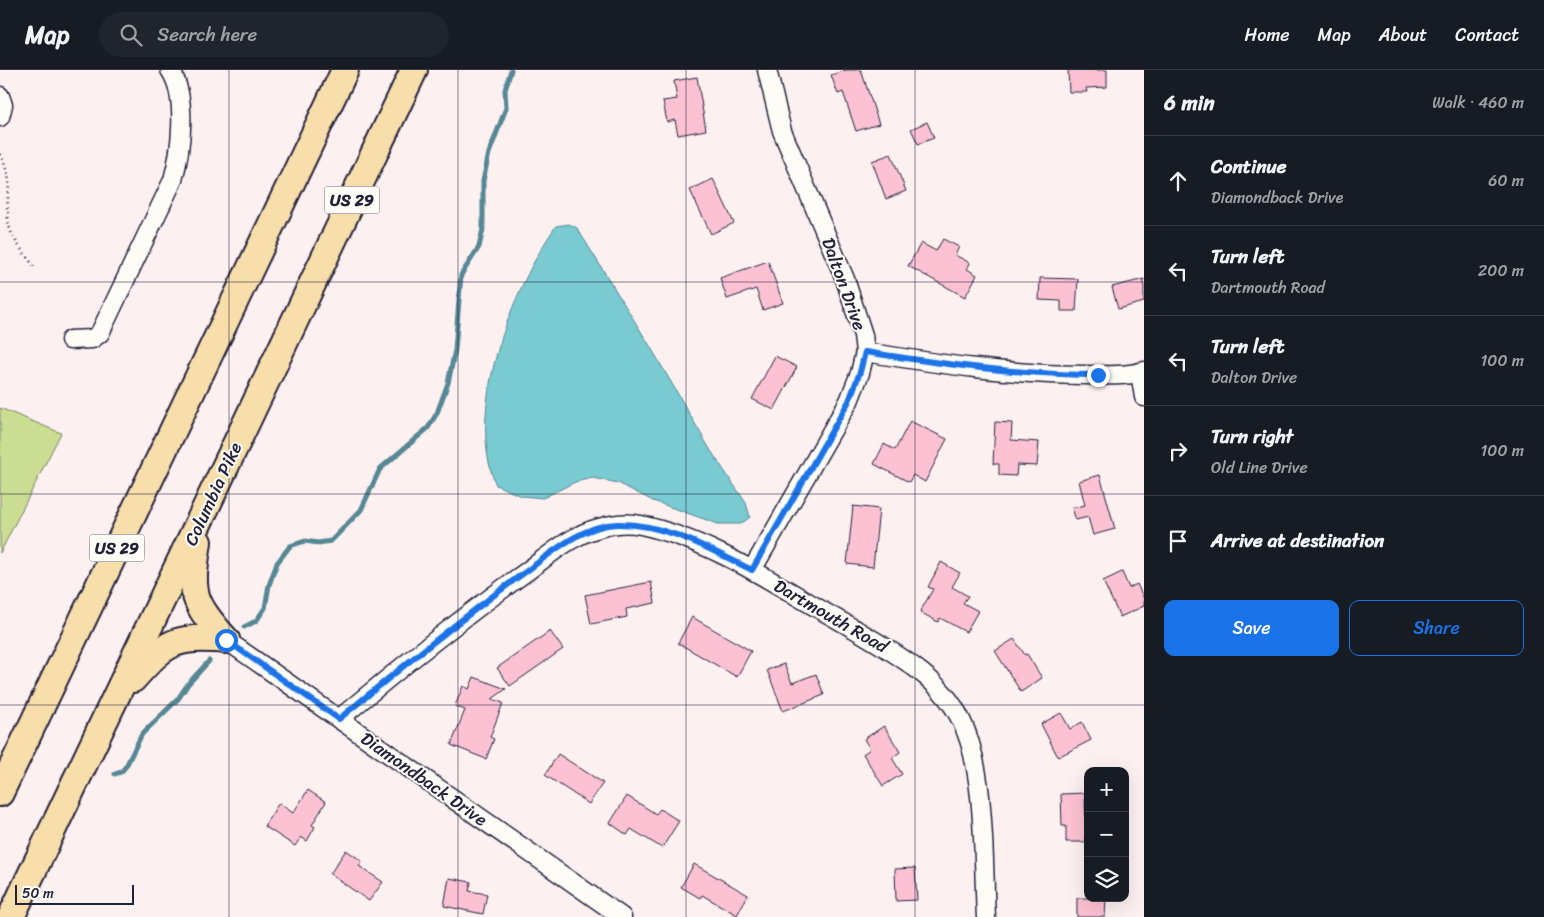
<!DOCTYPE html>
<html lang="en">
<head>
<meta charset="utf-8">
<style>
	:root { --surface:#171b24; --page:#20242c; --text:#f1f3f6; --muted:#9ea1a6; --line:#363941; --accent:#1a73e8 }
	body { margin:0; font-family:Sriracha,sans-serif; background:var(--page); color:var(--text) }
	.controls { position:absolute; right:15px; bottom:15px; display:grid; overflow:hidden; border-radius:10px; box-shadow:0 5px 20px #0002 }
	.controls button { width:45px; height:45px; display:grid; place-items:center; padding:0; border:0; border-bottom:1px solid var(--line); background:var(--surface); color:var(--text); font:25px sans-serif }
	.scale { position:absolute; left:15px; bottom:12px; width:119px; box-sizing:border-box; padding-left:5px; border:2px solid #22223b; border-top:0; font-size:14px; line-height:18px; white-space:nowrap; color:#22223b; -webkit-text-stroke:4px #fdfcf7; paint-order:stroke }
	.stop { position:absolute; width:15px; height:15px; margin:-11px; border:4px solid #1a73e8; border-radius:50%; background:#fff }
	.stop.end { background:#1a73e8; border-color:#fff; box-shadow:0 1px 5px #0008 }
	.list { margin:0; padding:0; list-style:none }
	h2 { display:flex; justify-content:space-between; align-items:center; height:65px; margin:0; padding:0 20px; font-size:21px }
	h2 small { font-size:16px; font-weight:400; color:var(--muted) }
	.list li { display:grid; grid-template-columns:32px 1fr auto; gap:15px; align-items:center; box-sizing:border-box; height:90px; padding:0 20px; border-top:1px solid var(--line) }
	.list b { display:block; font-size:19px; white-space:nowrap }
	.list p { margin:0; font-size:16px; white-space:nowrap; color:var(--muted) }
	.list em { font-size:16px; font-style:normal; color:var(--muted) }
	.actions { display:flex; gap:10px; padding:15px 20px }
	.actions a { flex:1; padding:11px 0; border:1px solid var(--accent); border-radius:10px; text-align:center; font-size:18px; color:var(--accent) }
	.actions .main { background:var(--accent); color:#fff }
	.icon { flex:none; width:28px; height:28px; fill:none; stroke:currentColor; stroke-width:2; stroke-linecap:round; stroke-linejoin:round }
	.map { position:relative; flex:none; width:1144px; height:847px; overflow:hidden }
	header { display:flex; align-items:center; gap:30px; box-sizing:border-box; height:70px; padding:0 25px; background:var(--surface); border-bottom:1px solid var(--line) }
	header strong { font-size:24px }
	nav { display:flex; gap:28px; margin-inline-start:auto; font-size:18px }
	.search { width:350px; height:45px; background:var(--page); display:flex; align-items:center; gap:12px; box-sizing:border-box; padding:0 18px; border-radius:28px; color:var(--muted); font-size:19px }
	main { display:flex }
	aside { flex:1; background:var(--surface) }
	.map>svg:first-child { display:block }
	.green { fill:#cadd92; stroke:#768066 }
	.water { fill:#79cad1; stroke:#568795 }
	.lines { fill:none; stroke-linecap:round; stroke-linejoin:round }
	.stream { stroke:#568795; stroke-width:5 }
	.building { fill:#fcc2d4; stroke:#22223b }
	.minor-casing { stroke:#22223b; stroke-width:21 }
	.highway-casing { stroke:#22223b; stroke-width:30 }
	.path { stroke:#22223b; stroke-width:3; stroke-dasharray:1 4; stroke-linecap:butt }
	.minor { stroke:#fdfcf7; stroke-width:18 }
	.highway { stroke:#f8deab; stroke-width:26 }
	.route { stroke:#1a73e8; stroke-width:6 }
	.grid { fill:none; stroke:#22223b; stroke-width:1; stroke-opacity:0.55 }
	.labels { text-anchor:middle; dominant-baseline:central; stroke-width:4; stroke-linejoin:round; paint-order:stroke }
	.shield { fill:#fdfcf7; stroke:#646373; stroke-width:1 }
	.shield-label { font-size:16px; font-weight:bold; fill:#22223b }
	.street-label { font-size:18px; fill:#22223b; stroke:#fdfcf7 }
</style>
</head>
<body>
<header>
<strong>Map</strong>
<div class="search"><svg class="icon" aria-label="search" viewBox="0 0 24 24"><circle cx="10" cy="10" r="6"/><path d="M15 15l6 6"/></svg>Search here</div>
<nav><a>Home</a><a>Map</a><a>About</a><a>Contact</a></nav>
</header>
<main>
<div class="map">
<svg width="1144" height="847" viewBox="0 0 1144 847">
	<rect width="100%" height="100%" fill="#fdf0f0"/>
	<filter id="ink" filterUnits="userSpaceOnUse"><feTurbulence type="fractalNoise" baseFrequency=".02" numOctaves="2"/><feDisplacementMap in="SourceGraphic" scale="10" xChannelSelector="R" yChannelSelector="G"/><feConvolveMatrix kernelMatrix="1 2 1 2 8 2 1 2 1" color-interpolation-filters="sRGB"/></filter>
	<g filter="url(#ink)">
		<!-- green -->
		<path class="green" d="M0,338L61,363L0,483Z"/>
		<!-- water -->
		<path class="water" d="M569,154L577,158L650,276L711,381L746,433L750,447L741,454H718L653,431L618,413L593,408L575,412L543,428L521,426L496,415C464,341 512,219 556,156Z"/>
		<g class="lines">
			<!-- stream -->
			<g class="stream">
				<path d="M244,557L256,551L265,538L269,515L277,493L290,476L305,471L318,473L331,471L361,440L380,399L428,358L437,343L448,313L455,280L461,205L479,177L483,159V111L489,83L506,38L505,20L511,0"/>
				<path d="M115,704L121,702L126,696L142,664L178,629L188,614L209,591"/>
			</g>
		</g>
		<!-- building -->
		<g class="building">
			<path d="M846,0H861L879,54L856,61L843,22L838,24L831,5Z"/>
			<path d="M1068,0H1107V17L1086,18L1087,22H1069Z"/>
			<path d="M697,7L706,60L678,65L675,50L667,52L663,31L677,29L674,11Z"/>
			<path d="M927,52L934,68L918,74L911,59Z"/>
			<path d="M891,84L906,121L886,129L872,91Z"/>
			<path d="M713,109L734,153L711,164L690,120Z"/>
			<path d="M943,169L959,177L955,185L970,193L967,199L977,205L965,227L908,196L921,173L936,181Z"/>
			<path d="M768,191L783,233L763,240L756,219L727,229L720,208Z"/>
			<path d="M1040,208L1078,209L1076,241H1061V231L1039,230Z"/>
			<path d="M1144,209V232L1118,239L1112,217Z"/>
			<path d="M775,286L797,297L774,340L752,329Z"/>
			<path d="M910,351L947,369L925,412L913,405L909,412L874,394L884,374L895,380Z"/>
			<path d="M995,352L1012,353L1011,370L1039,372L1037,396L1017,395L1016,406L999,405V394H993Z"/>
			<path d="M1100,405L1115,459L1093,465L1088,447L1076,450L1072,438L1085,435L1079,411Z"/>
			<path d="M853,436L879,439L873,497L847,494Z"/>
			<path d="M941,492L960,503L952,517L968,526L963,533L978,541L966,562L940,548L938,552L920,542L933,519L928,517Z"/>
			<path d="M1122,502L1129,518L1137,514L1144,529V536L1120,547L1103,511Z"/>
			<path d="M651,512L655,533L626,539L627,547L591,554L585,525Z"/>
			<path d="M692,547L751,581L737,607L678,573Z"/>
			<path d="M550,561L563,579L510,616L497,598Z"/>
			<path d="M1014,569L1025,585L1027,584L1042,608L1021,622L995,581Z"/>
			<path d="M784,594L792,613L816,604L824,625L783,641L767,600Z"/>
			<path d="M474,607L506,619L492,629L503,633L490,667L494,669L486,689L451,675L465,640L455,636L463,616L469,619Z"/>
			<path d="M1061,643L1070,659L1082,652L1091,670L1058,687L1041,654Z"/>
			<path d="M884,656L900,682L892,688L902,704L883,716L863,684L870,679L864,669Z"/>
			<path d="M558,684L603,713L589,734L545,705Z"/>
			<path d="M308,720L326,732L312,755L315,757L307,771L301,767L295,776L264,756L279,733L293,743Z"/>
			<path d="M1085,723L1086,772H1066V756H1062L1061,724Z"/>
			<path d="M627,726L656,744L660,739L679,751L662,778L631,759L627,765L610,753Z"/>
			<path d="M346,780L362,791L359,796L383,812L369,831L330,804Z"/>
			<path d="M694,794L748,825L737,845L702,825L700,828L681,817Z"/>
			<path d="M915,798L917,830L896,831L895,799Z"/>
			<path d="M449,808L471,812L469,821L487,824L483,844L444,836Z"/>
			<path d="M1077,828H1106L1105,847H1077Z"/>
		</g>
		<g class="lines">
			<!-- minor casing -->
			<g class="minor-casing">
				<g id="minor">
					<path d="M0,26L3,35L0,47"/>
					<path d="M70,270L92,269L100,263L173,110C181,81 188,26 170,0"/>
					<path d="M865,282C939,294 1012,305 1087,305C1104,305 1127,307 1144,301"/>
					<path d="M1140,303L1144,327"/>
					<path d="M752,500L849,331L860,303L865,282L863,265L845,209L782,61L767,0"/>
					<path d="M226,570L622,847"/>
					<path d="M339,649C400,598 461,548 526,502C548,486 571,465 599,458C612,454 627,452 641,455C706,469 764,507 821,540C852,558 885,575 914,597C932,610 951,629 961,650C986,699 983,791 986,847"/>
				</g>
			</g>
			<!-- highway casing -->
			<g class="highway-casing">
				<g id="highway">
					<path d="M198,472C190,524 191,530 226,570"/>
					<path d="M133,609C167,571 174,566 226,570"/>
					<path d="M0,723L345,0"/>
					<path d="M11,847L414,0"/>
				</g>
			</g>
			<!-- path -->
			<path class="path" d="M0,84C16,116 5,119 8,149C10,169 24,181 34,197"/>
			<!-- minor -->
			<use href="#minor" class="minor"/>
			<!-- highway -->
			<use href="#highway" class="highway"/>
		</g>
	</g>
	<g class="lines" filter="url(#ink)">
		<!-- route -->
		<path class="route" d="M226,570L339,649C398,600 458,551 521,505C548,486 581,455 617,454C665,453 709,479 752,500L849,331L860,302L865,282C943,294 1020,305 1098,305"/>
	</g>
	<!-- grid -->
	<path class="grid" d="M229,0V847M458,0V847M686,0V847M915,0V847M0,212H1144M0,424H1144M0,635H1144"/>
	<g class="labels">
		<!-- shield labels -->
		<g class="shield">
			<rect x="324.5" y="116.5" width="55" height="27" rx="4"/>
			<rect x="89.5" y="464.5" width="55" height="27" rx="4"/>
		</g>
		<g class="shield-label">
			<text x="352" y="130">US 29</text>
			<text x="117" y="478">US 29</text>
		</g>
		<!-- street labels -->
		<g class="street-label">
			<text transform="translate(844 214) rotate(70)">Dalton Drive</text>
			<text transform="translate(213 424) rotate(-65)">Columbia Pike</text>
			<text transform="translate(831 546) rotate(30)">Dartmouth Road</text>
			<text transform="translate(424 709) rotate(35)">Diamondback Drive</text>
		</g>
	</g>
</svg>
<div class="controls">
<button>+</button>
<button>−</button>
<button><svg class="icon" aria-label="layers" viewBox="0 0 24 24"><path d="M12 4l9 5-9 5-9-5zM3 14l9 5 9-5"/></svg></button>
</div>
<div class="scale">50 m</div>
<div class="stop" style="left:226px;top:570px"></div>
<div class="stop end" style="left:1098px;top:305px"></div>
</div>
<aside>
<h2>6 min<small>Walk · 460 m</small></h2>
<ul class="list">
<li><svg class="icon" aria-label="ahead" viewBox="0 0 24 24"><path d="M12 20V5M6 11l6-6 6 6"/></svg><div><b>Continue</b><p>Diamondback Drive</p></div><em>60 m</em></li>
<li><svg class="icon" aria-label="left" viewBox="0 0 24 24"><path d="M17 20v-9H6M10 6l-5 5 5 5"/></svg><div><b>Turn left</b><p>Dartmouth Road</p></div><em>200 m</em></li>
<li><svg class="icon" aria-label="left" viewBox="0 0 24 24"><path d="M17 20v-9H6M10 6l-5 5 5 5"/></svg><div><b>Turn left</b><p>Dalton Drive</p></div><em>100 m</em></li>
<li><svg class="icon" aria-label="right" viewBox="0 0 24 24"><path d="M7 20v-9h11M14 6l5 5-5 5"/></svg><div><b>Turn right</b><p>Old Line Drive</p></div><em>100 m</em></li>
<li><svg class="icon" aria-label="arrive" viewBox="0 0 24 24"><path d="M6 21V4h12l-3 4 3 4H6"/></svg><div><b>Arrive at destination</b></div></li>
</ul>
<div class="actions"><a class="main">Save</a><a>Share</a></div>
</aside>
</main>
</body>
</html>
